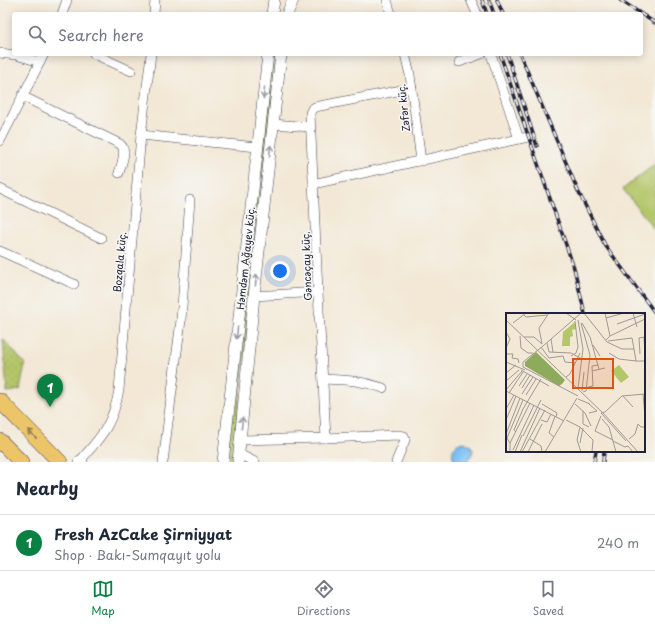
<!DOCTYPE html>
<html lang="en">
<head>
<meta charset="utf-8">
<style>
	:root { --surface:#fff; --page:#f6f6f7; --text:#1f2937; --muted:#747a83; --line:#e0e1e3; --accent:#0b8043 }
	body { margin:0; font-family:"Playpen Sans",sans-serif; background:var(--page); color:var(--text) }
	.you { position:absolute; left:280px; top:271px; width:14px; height:14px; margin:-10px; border:3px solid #fff; border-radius:50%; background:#1a73e8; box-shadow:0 0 0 6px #1a73e833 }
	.badge { display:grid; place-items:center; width:26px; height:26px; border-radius:50%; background:var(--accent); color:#fff; font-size:13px; font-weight:700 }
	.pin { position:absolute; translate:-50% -33px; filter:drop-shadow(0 1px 2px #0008) }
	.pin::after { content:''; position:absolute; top:21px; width:14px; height:12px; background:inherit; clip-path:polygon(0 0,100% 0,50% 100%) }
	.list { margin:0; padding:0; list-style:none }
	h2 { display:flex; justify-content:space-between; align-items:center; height:52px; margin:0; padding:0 16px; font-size:17px }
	h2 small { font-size:13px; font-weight:400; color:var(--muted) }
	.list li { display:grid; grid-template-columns:26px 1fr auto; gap:12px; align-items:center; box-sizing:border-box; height:56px; padding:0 16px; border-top:1px solid var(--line) }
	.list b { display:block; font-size:15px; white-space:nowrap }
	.list p { margin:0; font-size:13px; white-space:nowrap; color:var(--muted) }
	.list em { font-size:13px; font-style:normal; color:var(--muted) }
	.icon { flex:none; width:22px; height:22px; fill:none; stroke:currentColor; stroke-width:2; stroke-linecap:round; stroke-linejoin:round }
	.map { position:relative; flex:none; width:655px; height:462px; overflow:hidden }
	.search { position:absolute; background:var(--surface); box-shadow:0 2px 10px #0003; left:12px; right:12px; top:12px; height:44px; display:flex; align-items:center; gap:10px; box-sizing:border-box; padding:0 14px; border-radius:4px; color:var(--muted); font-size:15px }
	.sheet { height:108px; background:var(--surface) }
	nav { display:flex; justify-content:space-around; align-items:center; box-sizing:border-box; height:56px; border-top:1px solid var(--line); background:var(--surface); font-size:11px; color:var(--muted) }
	nav a { display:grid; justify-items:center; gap:2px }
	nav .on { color:var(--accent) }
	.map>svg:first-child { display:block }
	.green { fill:url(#green-dots); stroke:#6a7452 }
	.pitch { fill:#b3c669; stroke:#6a7452 }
	.water { fill:#79bff0; stroke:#4e7096 }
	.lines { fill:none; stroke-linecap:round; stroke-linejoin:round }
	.minor-casing { stroke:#414052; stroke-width:10 }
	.tertiary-casing { stroke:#414052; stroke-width:12 }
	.trunk-casing { stroke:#414052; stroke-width:16 }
	.minor { stroke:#fff; stroke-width:9 }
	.tertiary { stroke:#fff; stroke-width:11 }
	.trunk { stroke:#edc569; stroke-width:15 }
	.rail-casing { stroke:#22223b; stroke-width:3.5 }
	.rail { stroke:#f6f6f2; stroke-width:2; stroke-dasharray:6; stroke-linecap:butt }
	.oneway { stroke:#9c9ca7 }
	.oneway2 { stroke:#887452 }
	.labels { text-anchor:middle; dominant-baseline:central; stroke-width:3.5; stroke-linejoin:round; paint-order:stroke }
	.street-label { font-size:10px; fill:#22223b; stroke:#f6f6f2 }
	.inset-road { fill:none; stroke:#9f9997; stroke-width:1 }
	.view { fill:#de560e; fill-opacity:0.15; stroke:#de560e; stroke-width:2 }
	.inset-edge { fill:none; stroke:#22223b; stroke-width:2 }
</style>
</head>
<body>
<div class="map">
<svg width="655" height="462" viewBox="0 0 655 462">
	<defs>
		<pattern id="green-dots" width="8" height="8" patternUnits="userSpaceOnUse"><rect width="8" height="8" fill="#b3c669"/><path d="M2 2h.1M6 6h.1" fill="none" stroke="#9aaa5c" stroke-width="1.8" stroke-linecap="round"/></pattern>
	</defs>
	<rect width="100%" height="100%" fill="#f6f6f2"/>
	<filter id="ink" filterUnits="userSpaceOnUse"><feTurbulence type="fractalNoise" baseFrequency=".025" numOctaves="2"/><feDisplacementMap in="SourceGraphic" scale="8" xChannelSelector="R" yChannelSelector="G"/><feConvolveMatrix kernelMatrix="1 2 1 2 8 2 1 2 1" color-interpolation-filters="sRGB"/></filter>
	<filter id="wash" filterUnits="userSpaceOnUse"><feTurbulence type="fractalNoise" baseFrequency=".012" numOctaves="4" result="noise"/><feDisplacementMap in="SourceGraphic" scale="16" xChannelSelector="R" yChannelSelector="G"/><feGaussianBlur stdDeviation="0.9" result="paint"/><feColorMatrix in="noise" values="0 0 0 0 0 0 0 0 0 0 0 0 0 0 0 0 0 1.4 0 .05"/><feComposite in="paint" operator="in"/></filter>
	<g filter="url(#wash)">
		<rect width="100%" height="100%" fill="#f3e8d5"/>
		<!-- green -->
		<g class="green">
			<path d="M271,54H277L233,462H226Z"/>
			<path d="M3,339L25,364L20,390L7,392Z"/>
		</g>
		<!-- pitch -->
		<path class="pitch" d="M655,164V230L623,189Z"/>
		<!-- water -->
		<path class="water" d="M464,442L470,445L473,450L472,454L467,462H455C450,452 452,444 464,442Z"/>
	</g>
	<g filter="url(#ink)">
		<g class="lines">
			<!-- minor casing -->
			<g class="minor-casing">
				<g id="minor">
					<path d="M387,0L391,14"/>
					<path d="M471,0L477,14"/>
					<path d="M62,14L67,0"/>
					<path d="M154,14L155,0"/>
					<path d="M0,53L16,55L40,62"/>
					<path d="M94,54L131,71"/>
					<path d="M405,54L410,75L421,161"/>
					<path d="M491,54L519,139"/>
					<path d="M459,62L481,54"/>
					<path d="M22,96L120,144C128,150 121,165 119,173"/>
					<path d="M273,124L310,127"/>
					<path d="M141,135L257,147"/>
					<path d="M0,141L44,54"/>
					<path d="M313,184L528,137"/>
					<path d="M0,189L101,238"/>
					<path d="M0,251L74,284"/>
					<path d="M254,296L318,292"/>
					<path d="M323,379C346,380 360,380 383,388"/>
					<path d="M326,438L398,435L404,436L405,440L396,462"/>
					<path d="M240,440L326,438L318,292L310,113L312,109L315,107L412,88"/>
					<path d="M239,454L255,462"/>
					<path d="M80,461C102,436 113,424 119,390L141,135L151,54"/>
					<path d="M163,462L181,320L190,200"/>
				</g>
			</g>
			<!-- tertiary casing -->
			<g class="tertiary-casing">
				<g id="tertiary">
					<path d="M272,14L274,0"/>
					<path d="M287,14L293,0"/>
					<path d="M79,462L80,461L82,462"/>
					<path d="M223,462L268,54"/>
					<path d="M238,462L254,296L281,54"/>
				</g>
			</g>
			<!-- trunk casing -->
			<g class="trunk-casing">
				<g id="trunk">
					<path d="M0,401L60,462"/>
					<path d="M0,441L21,462"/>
				</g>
			</g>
			<!-- minor -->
			<use href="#minor" class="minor"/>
			<!-- tertiary -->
			<use href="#tertiary" class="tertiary"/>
			<!-- trunk -->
			<use href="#trunk" class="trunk"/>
			<!-- rail casing -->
			<g class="rail-casing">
				<g id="rail">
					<path d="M482,0L487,14"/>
					<path d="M489,0L494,14"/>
					<path d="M497,0L503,14"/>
					<path d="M620,0L655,23"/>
					<path d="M500,54L574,268L585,314"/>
					<path d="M507,54L537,146"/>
					<path d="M520,54L578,191L605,245L655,313"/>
					<path d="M594,462L596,451"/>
					<path d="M603,462L604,451"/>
				</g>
			</g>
			<!-- rail -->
			<use href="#rail" class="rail"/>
		</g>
		<!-- one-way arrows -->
		<defs><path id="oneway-shaft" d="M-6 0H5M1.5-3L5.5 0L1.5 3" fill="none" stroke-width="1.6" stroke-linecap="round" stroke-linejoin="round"/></defs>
		<g class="oneway">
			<use href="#oneway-shaft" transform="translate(264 93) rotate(96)"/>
			<use href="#oneway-shaft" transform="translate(270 151) rotate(-84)"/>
			<use href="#oneway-shaft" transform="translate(256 280) rotate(-84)"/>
			<use href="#oneway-shaft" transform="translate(237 333) rotate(96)"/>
			<use href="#oneway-shaft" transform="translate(242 423) rotate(-85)"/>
		</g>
		<use class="oneway2" href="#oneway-shaft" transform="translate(32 434) rotate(-135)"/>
	</g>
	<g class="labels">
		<!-- street labels -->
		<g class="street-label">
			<text transform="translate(403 108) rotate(-96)">Zəfər küç.</text>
			<text transform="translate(245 258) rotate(-84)">Həmdəm Ağayev küç.</text>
			<text transform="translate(119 262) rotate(-85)">Bozqala küç.</text>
			<text transform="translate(306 266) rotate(-92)">Gəncəçay küç.</text>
		</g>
	</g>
	<!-- overview -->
	<g transform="translate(506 313)">
		<rect width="139" height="139" fill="#f3e8d5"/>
		<path d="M30,39L59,67L56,71L53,73L19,53V49Z" fill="#8eab5d"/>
		<path d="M69,9L70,16L66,17L67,23L64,24V33H56L57,19Z" fill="#b3c669"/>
		<path d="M113,52L123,64L115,70L105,58Z" fill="#b3c669"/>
		<path class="inset-road" d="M60,0L70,7M78,0L101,29L116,36H128L130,48H139M99,0L104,23L100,27M127,0L131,14M18,2L20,4L41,2M100,5L118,0M0,7L98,101L132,139M7,10L20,0M75,10L84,42L80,78L77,79M76,10L84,24L93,56M111,11L139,1M0,19L4,26L0,35M14,23L15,35L22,40H27M104,23L139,6M18,24H28L36,31M138,25L139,40M45,26L47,39M102,28L126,25L128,36M41,30L43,39L65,40L76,46M36,31L33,15L43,0M87,32L94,43M37,33L75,0M37,33L17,49V54L72,83M35,34L43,45L57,43L59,49L69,50M103,40L113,46L130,48M0,41H7L6,45L12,46L13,50M134,41L133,25L139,24M65,43L70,40L72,34L69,8M0,49L19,57M15,57L43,73M86,58L99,55M0,60L10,52M60,64L64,61L74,40M0,68L13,57M13,73L21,61M82,74L87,73L86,53L92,52M16,75L24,62M72,75L77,36L72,7M0,77L16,58M0,78L58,108M76,78L78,59M3,80L17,59M16,81L27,64M137,81L139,104M20,82L30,66M117,83L127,94M72,86L84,91M36,91L51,100L50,104M69,91L79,100L85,113M83,91L91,98L83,100M0,96L8,82M77,98V111L83,114M95,103L89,118L107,127M96,106L103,114L110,139M0,107L10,83M35,107L41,109L45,101M60,107L74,114L71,127L75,139M74,114L87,127L86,139M10,119L8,117L17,96L35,66M0,121L14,85M17,123L35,87M48,124L43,120L49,103M24,126L35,133L36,139M123,126L129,121L132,111L135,114H139M107,128L119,134L122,133L127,139M120,128L95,100L99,99L116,83L139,81M4,130L1,125L17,87M74,130L77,115M7,137L28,92M4,139V130L24,90M9,139L16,122M14,139L34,95M16,139L39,97M22,139L36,111M39,139L71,85"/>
		<path class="view" d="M67,46H107V75H67Z"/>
		<rect width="139" height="139" class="inset-edge"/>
	</g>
</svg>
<div class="you"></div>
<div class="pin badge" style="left:50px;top:407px">1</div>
<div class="search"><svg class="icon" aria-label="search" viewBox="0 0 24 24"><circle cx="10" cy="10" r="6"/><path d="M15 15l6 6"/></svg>Search here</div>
</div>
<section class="sheet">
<h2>Nearby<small></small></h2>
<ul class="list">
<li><span class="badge">1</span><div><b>Fresh AzCake Şirniyyat</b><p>Shop · Bakı-Sumqayıt yolu</p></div><em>240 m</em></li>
</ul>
</section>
<nav>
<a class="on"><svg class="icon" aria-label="map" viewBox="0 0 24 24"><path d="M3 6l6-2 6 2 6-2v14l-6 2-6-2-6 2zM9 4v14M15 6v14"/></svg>Map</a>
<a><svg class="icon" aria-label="directions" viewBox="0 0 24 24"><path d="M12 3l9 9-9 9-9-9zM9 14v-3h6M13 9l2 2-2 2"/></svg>Directions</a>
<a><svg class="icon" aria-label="saved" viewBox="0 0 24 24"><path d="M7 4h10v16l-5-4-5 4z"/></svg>Saved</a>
</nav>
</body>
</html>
